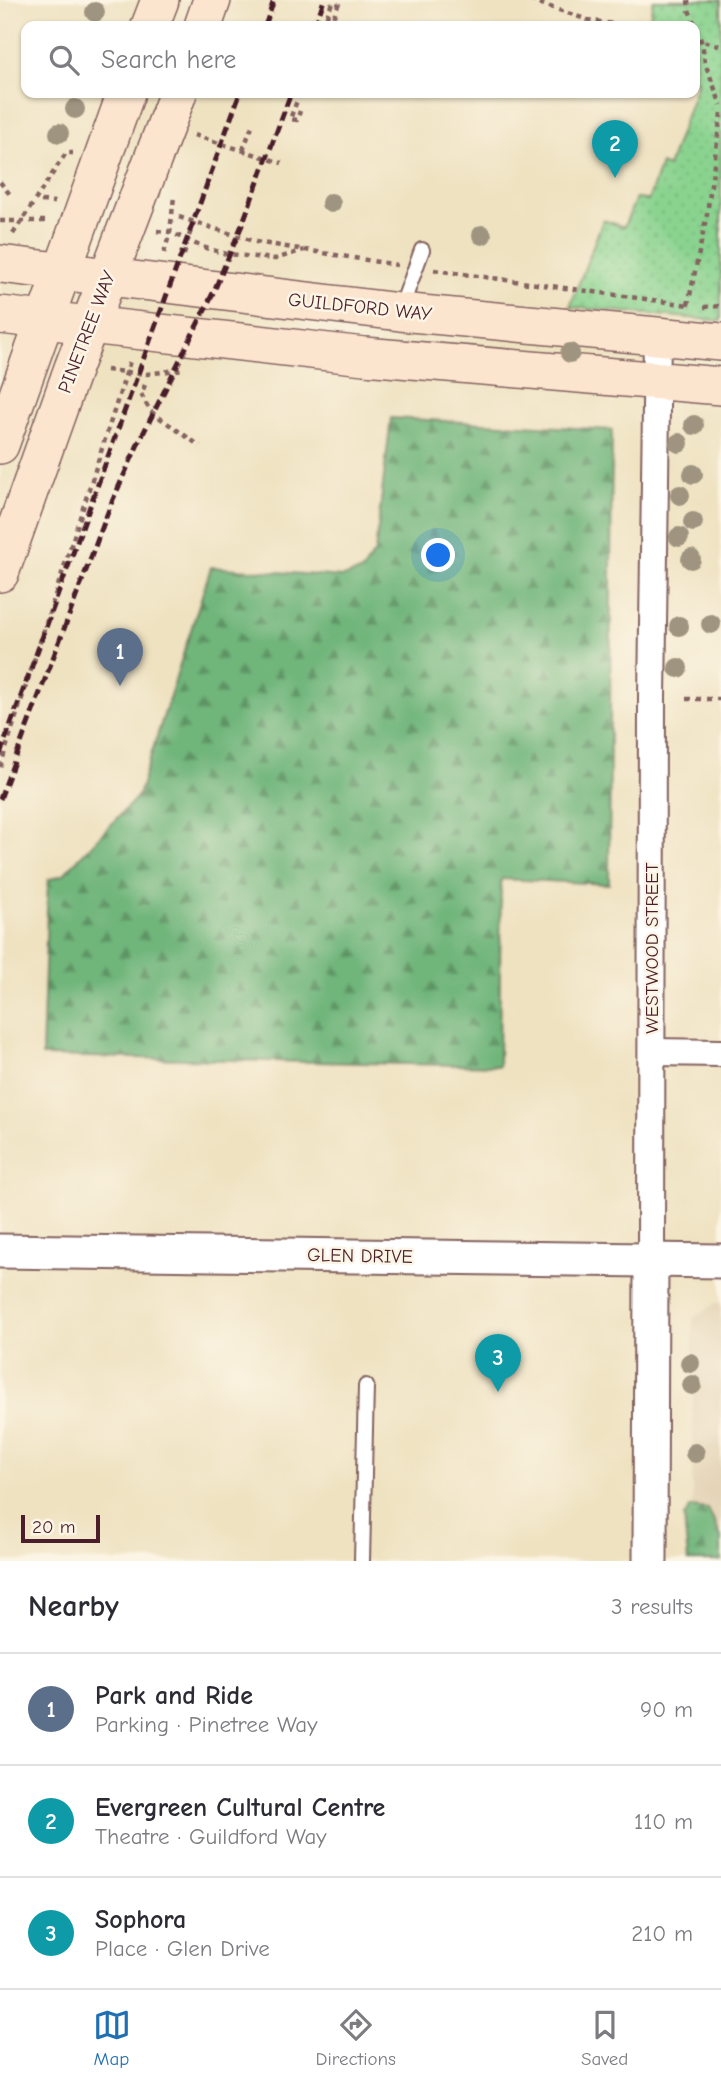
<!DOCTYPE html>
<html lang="en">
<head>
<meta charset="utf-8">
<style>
	:root { --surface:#fff; --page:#f7f7f7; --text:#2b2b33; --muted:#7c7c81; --line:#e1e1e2; --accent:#1f6fb2 }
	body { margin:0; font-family:"Comic Neue",sans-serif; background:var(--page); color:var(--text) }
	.scale { position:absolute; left:21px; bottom:18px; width:79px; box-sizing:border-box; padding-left:7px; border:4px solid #4a1f2b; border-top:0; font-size:19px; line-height:24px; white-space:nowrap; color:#4a1f2b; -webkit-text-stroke:5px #fcf5e5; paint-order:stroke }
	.you { position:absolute; left:439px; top:556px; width:24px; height:24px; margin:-18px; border:5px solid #fff; border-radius:50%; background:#1a73e8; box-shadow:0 0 0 10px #1a73e833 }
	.badge { display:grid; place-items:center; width:46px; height:46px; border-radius:50%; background:var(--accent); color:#fff; font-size:23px; font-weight:700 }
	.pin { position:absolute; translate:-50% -58px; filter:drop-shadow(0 2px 4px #0008) }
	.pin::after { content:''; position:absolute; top:37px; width:24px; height:21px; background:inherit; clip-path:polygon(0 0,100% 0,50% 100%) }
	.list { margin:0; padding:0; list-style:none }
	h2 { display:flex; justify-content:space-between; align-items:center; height:91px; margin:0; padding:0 28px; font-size:30px }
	h2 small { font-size:23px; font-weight:400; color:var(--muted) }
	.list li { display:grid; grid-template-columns:46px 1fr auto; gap:21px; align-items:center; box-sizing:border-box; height:112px; padding:0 28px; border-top:2px solid var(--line) }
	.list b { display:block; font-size:26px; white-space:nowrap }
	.list p { margin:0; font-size:23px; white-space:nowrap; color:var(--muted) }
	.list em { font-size:23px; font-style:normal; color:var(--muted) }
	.icon { flex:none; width:38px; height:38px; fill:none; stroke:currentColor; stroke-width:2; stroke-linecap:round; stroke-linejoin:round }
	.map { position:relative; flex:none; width:721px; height:1561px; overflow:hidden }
	.search { position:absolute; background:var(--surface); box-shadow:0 2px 5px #0004; left:21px; right:21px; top:21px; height:77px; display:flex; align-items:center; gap:18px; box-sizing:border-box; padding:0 24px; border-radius:14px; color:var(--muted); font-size:26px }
	.sheet { height:427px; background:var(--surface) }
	nav { display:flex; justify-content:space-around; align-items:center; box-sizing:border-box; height:98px; border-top:2px solid var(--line); background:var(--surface); font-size:19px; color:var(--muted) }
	nav a { display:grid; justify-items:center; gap:4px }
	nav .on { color:var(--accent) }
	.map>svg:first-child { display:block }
	.built { fill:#e3d2b4 }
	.forest { fill:url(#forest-firs); stroke:#5c6a52; stroke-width:2 }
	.park { fill:url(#park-dots); stroke:#6a795d; stroke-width:2 }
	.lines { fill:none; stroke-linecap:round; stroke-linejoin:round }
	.service-casing { stroke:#846360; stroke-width:18 }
	.minor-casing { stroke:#846360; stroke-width:30 }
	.tertiary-casing { stroke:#846360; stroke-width:37 }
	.secondary-casing { stroke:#846360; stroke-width:40 }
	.path { stroke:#846360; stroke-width:4.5; stroke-dasharray:5 5; stroke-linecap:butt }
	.service { stroke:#fff; stroke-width:14 }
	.minor { stroke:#fff; stroke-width:26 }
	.tertiary { stroke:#fff; stroke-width:33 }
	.secondary { stroke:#fce5cf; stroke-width:37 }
	.rail { stroke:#4a1f2b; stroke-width:5; stroke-dasharray:10 5; stroke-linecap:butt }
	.tree { fill:#9f947f }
	.labels { text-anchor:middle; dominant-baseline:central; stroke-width:5; stroke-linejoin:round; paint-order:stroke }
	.street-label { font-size:19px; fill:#4a1f2b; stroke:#fcf5e5 }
</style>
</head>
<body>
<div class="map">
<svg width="721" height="1561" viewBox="0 0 721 1561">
	<defs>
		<pattern id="forest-firs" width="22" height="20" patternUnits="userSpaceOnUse" patternTransform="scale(1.75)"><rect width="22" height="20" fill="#6fb57a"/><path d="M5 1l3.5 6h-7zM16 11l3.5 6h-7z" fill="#5d9364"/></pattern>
		<pattern id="park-dots" width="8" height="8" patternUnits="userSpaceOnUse" patternTransform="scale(1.75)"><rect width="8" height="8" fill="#8ad38f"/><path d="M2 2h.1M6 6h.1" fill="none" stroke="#79b57c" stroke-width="1.8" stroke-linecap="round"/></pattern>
	</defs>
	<rect width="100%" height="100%" fill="#fcf5e5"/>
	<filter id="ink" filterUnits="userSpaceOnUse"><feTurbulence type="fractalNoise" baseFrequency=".0143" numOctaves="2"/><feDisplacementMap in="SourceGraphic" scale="14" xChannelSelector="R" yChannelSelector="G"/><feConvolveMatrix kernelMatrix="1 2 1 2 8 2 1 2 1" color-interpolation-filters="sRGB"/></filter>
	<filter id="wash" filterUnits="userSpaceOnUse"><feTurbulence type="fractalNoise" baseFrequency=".00686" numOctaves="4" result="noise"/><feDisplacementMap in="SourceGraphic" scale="28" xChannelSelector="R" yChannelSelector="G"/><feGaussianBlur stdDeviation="1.57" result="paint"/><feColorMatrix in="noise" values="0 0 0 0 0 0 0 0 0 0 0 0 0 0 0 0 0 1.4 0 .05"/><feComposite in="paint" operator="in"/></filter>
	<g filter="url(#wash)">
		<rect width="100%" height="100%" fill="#efe2c1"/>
		<!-- built -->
		<path class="built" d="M715,1303H721V1561H692L693,1318Z"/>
		<!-- forest -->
		<g class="forest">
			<path d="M391,418L612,430L609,884L501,879L499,1066L42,1056L48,880L64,874L138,796L211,567L342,577L362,571L375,552Z"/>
			<path d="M691,1507L708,1509L721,1537V1561H688L684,1517Z"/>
		</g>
		<!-- park -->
		<path class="park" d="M653,0H721V321L570,307L603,220L624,227L636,198L648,201L661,164L668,167L698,82L695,81V26H649Z"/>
	</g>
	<g filter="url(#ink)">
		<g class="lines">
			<!-- service casing -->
			<g class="service-casing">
				<g id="service">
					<path d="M400,311L422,250"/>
					<path d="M362,1561L366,1386"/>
				</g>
			</g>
			<!-- minor casing -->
			<g class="minor-casing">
				<g id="minor">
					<path d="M652,1052L721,1053"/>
					<path d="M651,1261L652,698L657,335"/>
				</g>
			</g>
			<!-- tertiary casing -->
			<g class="tertiary-casing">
				<g id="tertiary">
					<path d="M0,1251L721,1261"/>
					<path d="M650,1561L651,1261"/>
				</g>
			</g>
			<!-- secondary casing -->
			<g class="secondary-casing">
				<g id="secondary">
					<path d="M150,26L160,0"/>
					<path d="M203,26L212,0"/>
					<path d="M0,264L400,312L721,342"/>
					<path d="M0,315L364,356L721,386"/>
					<path d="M0,445L126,93"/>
					<path d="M0,573L73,368L178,93"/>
				</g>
			</g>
			<!-- path -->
			<g class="path">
				<path d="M530,0L588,20L625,26"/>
				<path d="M688,0L689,10L702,43L705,63L721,105"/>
				<path d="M323,26L333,0"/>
				<path d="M330,26L340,0"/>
				<path d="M695,39L721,46"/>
				<path d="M300,93L290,119L297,120L300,111"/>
				<path d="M194,135L282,163"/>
				<path d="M243,150L252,126"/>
				<path d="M0,182L12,197"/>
				<path d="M41,201L55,202"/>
				<path d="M179,217L256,242L397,265"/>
				<path d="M0,221H48"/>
				<path d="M157,231L170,232L202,247L227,254L275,259L304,250"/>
				<path d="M13,234L66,153H73"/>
				<path d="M189,236L194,222"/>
				<path d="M164,253L170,232L174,197"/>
				<path d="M184,255L187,244"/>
				<path d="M434,270L689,305"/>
				<path d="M688,305L707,214L721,113"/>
				<path d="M704,307L721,306"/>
				<path d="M106,370L147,374L184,369"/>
				<path d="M145,385L141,394L150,411L200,446"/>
				<path d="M686,699H721"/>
				<path d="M0,767L131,358"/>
			</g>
			<!-- service -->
			<use href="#service" class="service"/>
			<!-- minor -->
			<use href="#minor" class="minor"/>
			<!-- tertiary -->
			<use href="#tertiary" class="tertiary"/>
			<!-- secondary -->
			<use href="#secondary" class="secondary"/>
			<!-- rail -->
			<g class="rail">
				<path d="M265,26L274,0"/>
				<path d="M315,26L324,0"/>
				<path d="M0,754L240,93"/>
				<path d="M0,799L111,504L139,442L214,291L242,225L291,93"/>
			</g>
		</g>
		<!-- trees -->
		<g class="tree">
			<circle cx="95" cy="12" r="10"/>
			<circle cx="75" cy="109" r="10"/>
			<circle cx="59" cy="133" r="10"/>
			<circle cx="331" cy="203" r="10"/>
			<circle cx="482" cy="235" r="10"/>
			<circle cx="570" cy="353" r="10"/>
			<circle cx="694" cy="425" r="10"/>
			<circle cx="679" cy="443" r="10"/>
			<circle cx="693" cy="474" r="10"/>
			<circle cx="680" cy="495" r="10"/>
			<circle cx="693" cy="522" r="10"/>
			<circle cx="679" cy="537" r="10"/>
			<circle cx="691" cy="559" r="10"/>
			<circle cx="711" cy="624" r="10"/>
			<circle cx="679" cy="626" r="10"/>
			<circle cx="678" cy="668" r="10"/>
			<circle cx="690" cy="1363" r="10"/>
			<circle cx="692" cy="1385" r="10"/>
			<circle cx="695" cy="1453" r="10"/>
		</g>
	</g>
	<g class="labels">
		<!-- street labels -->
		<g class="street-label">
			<text transform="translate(360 307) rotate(6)">GUILDFORD WAY</text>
			<text transform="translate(87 332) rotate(-69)">PINETREE WAY</text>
			<text transform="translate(652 948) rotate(-90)">WESTWOOD STREET</text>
			<text transform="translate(360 1256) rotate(1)">GLEN DRIVE</text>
		</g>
	</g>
</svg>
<div class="scale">20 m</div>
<div class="you"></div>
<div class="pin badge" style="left:120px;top:686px;background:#5c6f8a">1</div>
<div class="pin badge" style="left:615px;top:178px;background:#0f9aa8">2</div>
<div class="pin badge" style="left:498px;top:1392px;background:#0f9aa8">3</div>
<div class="search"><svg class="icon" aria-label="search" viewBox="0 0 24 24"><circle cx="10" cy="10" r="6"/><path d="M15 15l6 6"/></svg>Search here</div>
</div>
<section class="sheet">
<h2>Nearby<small>3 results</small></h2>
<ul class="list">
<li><span class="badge" style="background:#5c6f8a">1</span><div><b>Park and Ride</b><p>Parking · Pinetree Way</p></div><em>90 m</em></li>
<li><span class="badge" style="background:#0f9aa8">2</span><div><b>Evergreen Cultural Centre</b><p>Theatre · Guildford Way</p></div><em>110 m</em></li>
<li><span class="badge" style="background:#0f9aa8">3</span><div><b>Sophora</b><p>Place · Glen Drive</p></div><em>210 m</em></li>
</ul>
</section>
<nav>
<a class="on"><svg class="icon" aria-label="map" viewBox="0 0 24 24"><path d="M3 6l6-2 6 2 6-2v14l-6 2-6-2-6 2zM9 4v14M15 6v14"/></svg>Map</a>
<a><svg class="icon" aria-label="directions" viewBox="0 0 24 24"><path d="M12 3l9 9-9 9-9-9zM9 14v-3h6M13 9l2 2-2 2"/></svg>Directions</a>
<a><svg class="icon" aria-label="saved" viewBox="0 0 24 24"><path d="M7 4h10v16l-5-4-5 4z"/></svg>Saved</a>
</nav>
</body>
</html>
